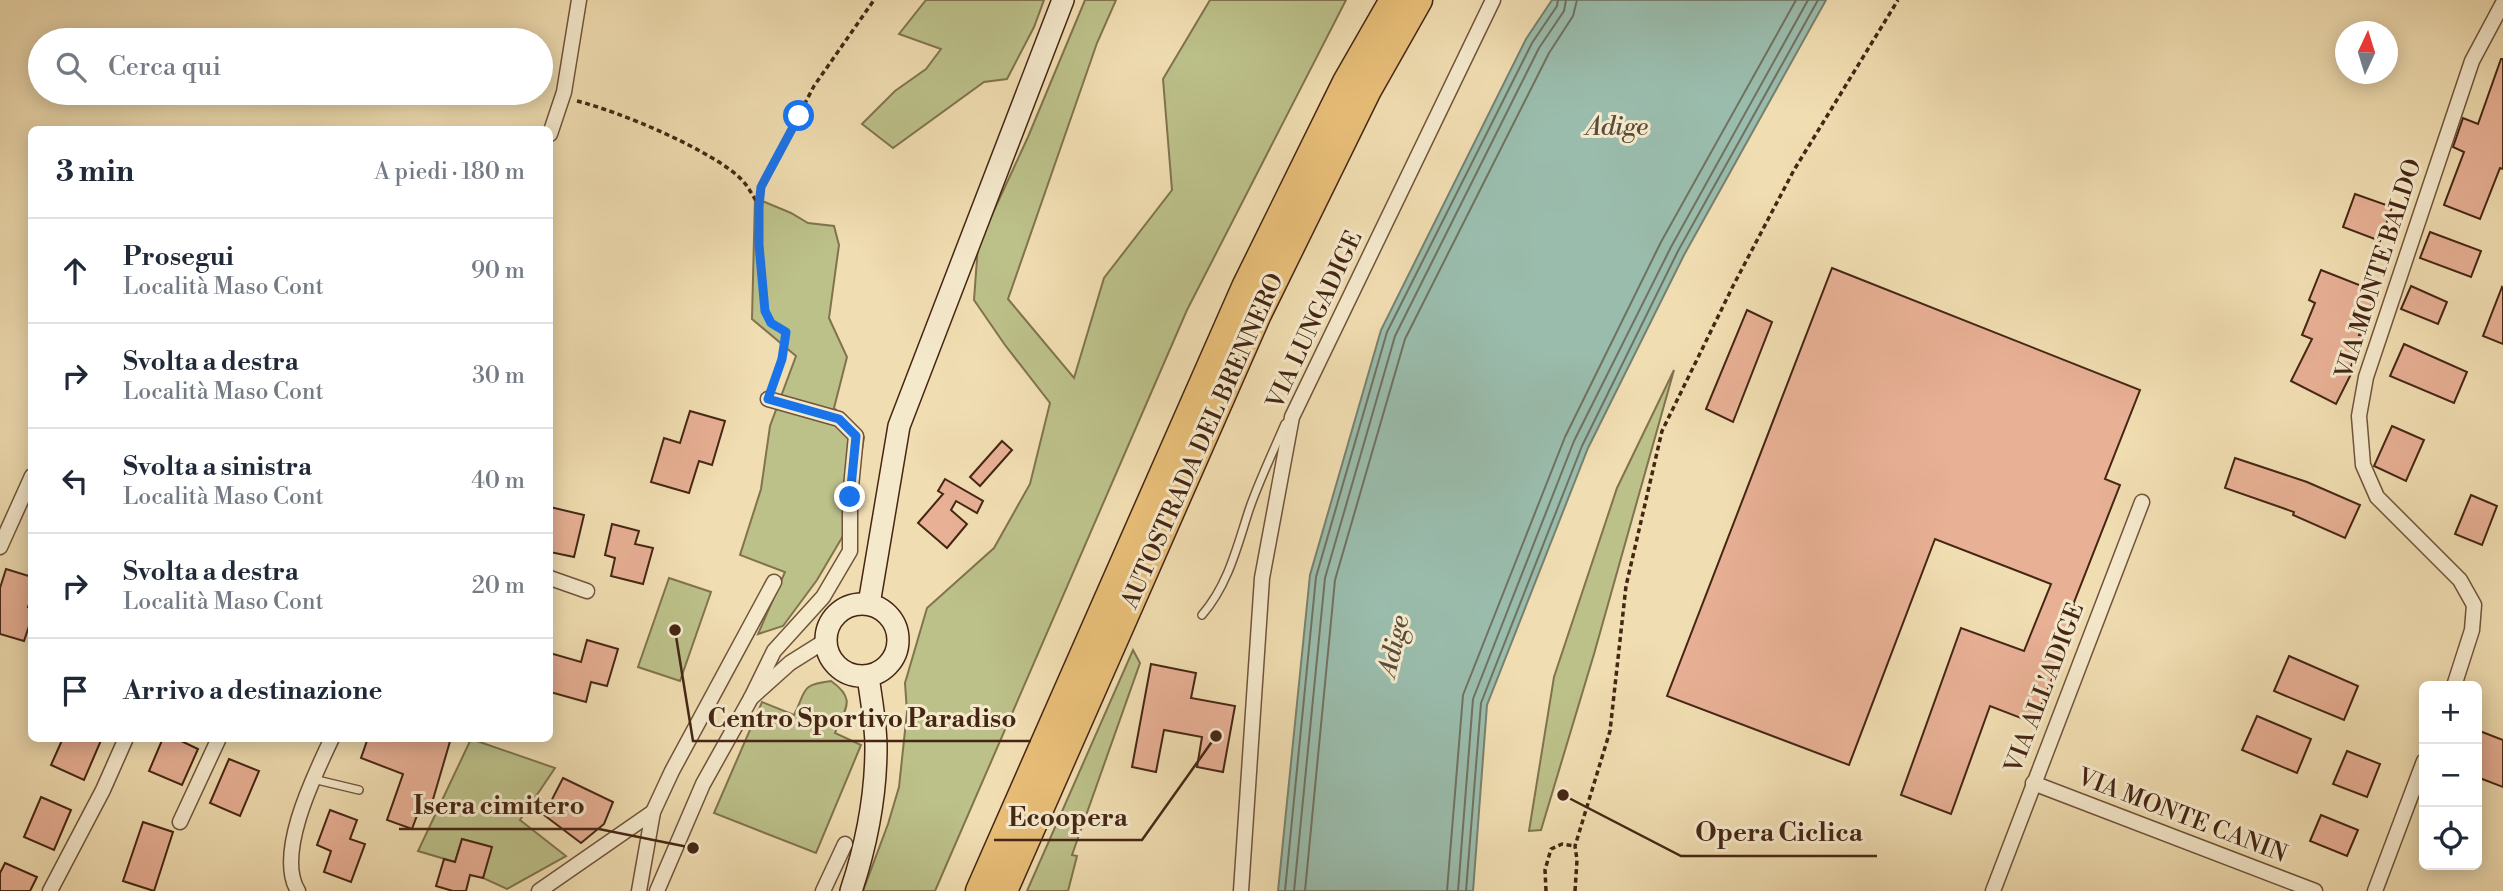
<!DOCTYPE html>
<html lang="it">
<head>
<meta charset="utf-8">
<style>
	:root { --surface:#fff; --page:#f6f6f7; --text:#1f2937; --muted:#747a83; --line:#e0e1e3 }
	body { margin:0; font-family:"Libre Bodoni",serif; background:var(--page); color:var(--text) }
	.controls { position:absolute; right:21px; bottom:21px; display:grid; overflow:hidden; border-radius:10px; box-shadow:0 4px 18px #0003 }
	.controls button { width:63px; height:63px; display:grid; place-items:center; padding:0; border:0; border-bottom:2px solid var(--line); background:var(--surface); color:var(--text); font:35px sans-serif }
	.compass { position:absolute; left:2335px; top:21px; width:63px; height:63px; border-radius:50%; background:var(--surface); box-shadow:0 4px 18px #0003; rotate:4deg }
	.stop { position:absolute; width:21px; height:21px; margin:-16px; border:5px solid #1a73e8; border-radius:50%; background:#fff }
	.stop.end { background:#1a73e8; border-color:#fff; box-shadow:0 2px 7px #0008 }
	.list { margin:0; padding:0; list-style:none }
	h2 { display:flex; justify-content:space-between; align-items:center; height:91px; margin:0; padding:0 28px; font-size:30px }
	h2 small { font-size:23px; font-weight:400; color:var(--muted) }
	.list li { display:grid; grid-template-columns:46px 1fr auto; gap:21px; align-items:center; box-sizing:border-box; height:105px; padding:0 28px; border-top:2px solid var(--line) }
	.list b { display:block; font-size:26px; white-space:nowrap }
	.list p { margin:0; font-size:23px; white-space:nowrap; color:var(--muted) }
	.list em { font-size:23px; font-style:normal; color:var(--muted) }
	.icon { flex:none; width:38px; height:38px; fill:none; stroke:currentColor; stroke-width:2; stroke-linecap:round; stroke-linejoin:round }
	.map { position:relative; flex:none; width:2503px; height:891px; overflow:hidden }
	.search { position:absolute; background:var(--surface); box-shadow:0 4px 18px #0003; left:28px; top:28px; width:525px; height:77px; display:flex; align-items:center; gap:18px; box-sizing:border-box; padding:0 24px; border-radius:38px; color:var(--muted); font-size:26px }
	.panel { position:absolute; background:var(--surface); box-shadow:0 4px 18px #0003; left:28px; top:126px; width:525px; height:616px; border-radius:10px }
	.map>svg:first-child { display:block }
	.green { fill:#bcc089; stroke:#80734e; stroke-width:2 }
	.water { fill:#9abcac; stroke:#78806f; stroke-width:2 }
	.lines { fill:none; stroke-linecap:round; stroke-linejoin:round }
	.shore { stroke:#707160; stroke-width:2 }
	.building { fill:#e8b095; stroke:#452614; stroke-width:2 }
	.lane-casing { stroke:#70543b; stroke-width:10 }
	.street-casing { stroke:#70543b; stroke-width:17 }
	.secondary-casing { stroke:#452614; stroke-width:24 }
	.highway-casing { stroke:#452614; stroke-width:29 }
	.path { stroke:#452614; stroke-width:3.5; stroke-dasharray:5 3.5; stroke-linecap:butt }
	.lane { stroke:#f5e9cc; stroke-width:7 }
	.street { stroke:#f5e9cc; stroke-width:14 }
	.secondary { stroke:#f5e9cc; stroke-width:21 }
	.highway { stroke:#e8be78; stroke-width:26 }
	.route { stroke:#1a73e8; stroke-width:9 }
	.labels { text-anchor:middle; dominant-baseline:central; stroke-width:6; stroke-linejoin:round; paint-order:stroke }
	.street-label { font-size:24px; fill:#452614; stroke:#f5e9cc }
	.water-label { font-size:26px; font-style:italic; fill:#5a4c3a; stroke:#f5e9cc }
	.leader { fill:none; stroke:#452614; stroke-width:2.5 }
	.callout-dot { fill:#452614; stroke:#f5e9cc; stroke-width:2.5 }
	.callout-label { font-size:26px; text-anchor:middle; font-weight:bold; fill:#452614; stroke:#f5e9cc; stroke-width:6; stroke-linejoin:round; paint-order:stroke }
</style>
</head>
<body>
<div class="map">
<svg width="2503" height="891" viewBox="0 0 2503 891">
	<rect width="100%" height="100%" fill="#f0ddb1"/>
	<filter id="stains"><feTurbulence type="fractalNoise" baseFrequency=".00286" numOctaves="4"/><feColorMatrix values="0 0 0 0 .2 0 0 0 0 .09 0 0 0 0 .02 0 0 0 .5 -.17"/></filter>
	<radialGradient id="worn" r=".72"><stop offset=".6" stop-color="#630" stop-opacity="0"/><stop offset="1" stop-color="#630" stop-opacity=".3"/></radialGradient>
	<!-- green -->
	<g class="green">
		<path d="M926,0H1044L1034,27L1007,79L984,82L893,148L862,124L895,91L926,69L941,49L899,34Z"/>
		<path d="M1085,0H1116L1097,43L1008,299L1074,378L1104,278L1172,190L1163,79L1210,0H1346L1187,310L935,891H863L888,824L899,787L907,712L905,683L927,608L994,548L1030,484L1050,403L1005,345L974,300L978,245L1028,137Z"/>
		<path d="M755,198L791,213L808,223L834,226L839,245L829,318L847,357L834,408L864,437L850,524L817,580L783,626L758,634L785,572L740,555L761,489L770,426L796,356L752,319Z"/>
		<path d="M1674,370L1594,654L1541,830L1529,831L1554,677L1617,488Z"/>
		<path d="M669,578L711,592L680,681L638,667Z"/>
		<path d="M1133,650L1140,663L1072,855L1077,856L1068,891H1027Z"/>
		<path d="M831,681C858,700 844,709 835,733L861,745L816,853L714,813L762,702L794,715C807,690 799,685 831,681Z"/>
		<path d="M471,739L555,768L520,820L566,856L507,889L483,878L491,847L462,839L455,862L418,851Z"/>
	</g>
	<!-- water -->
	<path class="water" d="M1552,0H1826L1684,255L1588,448L1487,705L1473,891H1278L1310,575L1381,330L1526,39Z"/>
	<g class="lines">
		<!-- shore -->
		<g class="shore">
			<path d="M1285,891L1316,577L1387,332L1532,43L1557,6L1558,0"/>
			<path d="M1294,891L1325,578L1395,336L1539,48L1564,11L1566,0"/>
			<path d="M1305,891L1335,580L1405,339L1549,53L1573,16L1577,0"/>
			<path d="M1447,891L1463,695L1565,437L1661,242L1796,0"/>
			<path d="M1458,891L1473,699L1574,441L1671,247L1808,0"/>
			<path d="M1466,891L1481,703L1582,446L1678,251L1818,0"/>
		</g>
	</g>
	<!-- building -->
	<g class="building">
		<path d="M2501,59H2503V169L2500,168L2480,219L2444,205L2464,152L2453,147L2463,118L2478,124Z"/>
		<path d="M2355,194L2392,207L2380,241L2343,227Z"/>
		<path d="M2430,232L2481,251L2471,277L2420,258Z"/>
		<path d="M1832,268L2140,390L2105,479L2120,485L2073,605L2081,608L2034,723L1990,706L1951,814L1901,795L1961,628L2024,651L2051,584L1935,539L1849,765L1667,696Z"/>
		<path d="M2321,270L2377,292L2359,335L2364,336L2348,373L2351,374L2336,404L2291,381L2312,339L2302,335L2315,303L2309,300Z"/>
		<path d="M2411,286L2447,302L2438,324L2401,309Z"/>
		<path d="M2502,287L2503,288V344L2483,336Z"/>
		<path d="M1747,310L1772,322L1733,422L1706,409Z"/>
		<path d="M2404,344L2467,372L2454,403L2390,376Z"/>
		<path d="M690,411L725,421L712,465L699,461L689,493L651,482L664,438L680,443Z"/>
		<path d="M2392,426L2424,440L2406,481L2374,466Z"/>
		<path d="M1002,441L1012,450L980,486L970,477Z"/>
		<path d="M2235,458L2307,482L2360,505L2345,538L2293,515L2294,512L2225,488Z"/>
		<path d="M945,479L983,501L977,513L956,501L951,510L967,524L947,548L918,523L943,494L938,491Z"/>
		<path d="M2471,495L2497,506L2482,545L2455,534Z"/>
		<path d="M550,507L584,515L574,557L550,552Z"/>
		<path d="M612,524L639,531L635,544L653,548L643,584L611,576L615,558L605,555Z"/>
		<path d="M6,569L32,577V595L28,607H32V617L24,641L0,634V588Z"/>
		<path d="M587,640L618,649L607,686L591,682L586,702L550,692V653L581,662Z"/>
		<path d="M2289,656L2358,686L2344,720L2274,691Z"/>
		<path d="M1151,664L1196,673L1191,698L1235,706L1223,772L1197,767L1202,737L1164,730L1156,772L1132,767Z"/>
		<path d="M2257,716L2311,739L2297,773L2242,750Z"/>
		<path d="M2477,730L2503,740V787L2477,777Z"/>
		<path d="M63,738H102L84,780L51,765Z"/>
		<path d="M163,738H175L198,749L182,785L149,771Z"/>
		<path d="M368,738H451L429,813L419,810L412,829L387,820L403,774L361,758Z"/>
		<path d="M2347,751L2380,764L2367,797L2333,784Z"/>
		<path d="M229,759L259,771L240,816L210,803Z"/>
		<path d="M563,778L613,802L604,824L581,843L544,815Z"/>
		<path d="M41,797L71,810L54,850L24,837Z"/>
		<path d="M330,810L357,820L350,839L365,844L351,882L324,872L331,851L317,845Z"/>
		<path d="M2321,815L2358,830L2347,856L2310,841Z"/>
		<path d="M143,822L173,832L154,891L123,881Z"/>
		<path d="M462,839L492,847L483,878L470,875L466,891H453L436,886L444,859L455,862Z"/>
		<path d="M5,863L37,877L30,891H0V873Z"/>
	</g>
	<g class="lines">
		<!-- lane casing -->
		<g class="lane-casing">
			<g id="lane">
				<path d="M1202,615C1228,585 1237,547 1249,510C1259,481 1273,452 1285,424"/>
				<path d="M313,779L359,790"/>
			</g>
		</g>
		<!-- street casing -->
		<g class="street-casing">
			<g id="street">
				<path d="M550,134L564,92L579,0"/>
				<path d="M0,547L32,476"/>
				<path d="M550,578L587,591"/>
				<path d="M2454,686L2472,630L2474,605L2460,580L2377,497L2363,465L2359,416L2366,377L2472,61L2503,3"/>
				<path d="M751,698L774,651L823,597L850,551V497L856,436L839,419L768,399"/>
				<path d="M2033,783L2315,891"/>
				<path d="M180,822L219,738"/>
				<path d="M50,891L103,790L126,738"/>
				<path d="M298,891C275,854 315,774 332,738"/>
				<path d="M539,891L653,812"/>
				<path d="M639,891L653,812L672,771L774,582"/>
				<path d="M657,891L703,784L751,698L790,663L825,641"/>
				<path d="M823,891L845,844"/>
				<path d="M1241,891L1262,578L1292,417L1493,0"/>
				<path d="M1993,891L2142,502"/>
				<path d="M2375,891L2424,761"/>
			</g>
		</g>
		<!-- secondary casing -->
		<g class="secondary-casing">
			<g id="secondary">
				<circle cx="862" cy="640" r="36"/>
				<path d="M869,604L899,426L1063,0"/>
				<path d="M851,891C867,843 876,798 876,747C876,724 871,699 868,676"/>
			</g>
		</g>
		<!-- highway casing -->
		<g class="highway-casing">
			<g id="highway">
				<path d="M979,891L1245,287L1346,82L1393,0"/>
				<path d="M1004,891L1258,314L1368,90L1419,0"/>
			</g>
		</g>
		<!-- path -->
		<g class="path">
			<path d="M577,101C618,111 715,151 743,181C749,188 753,196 758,204"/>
			<path d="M773,387L782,359L787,332L771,323L765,311L759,245L761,187L814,86L874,0"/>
			<path d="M1546,891L1545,870L1551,849L1562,844L1575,846"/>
			<path d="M1575,891L1577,860L1575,846L1610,731L1626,586L1662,431L1733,286L1794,170L1898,0"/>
		</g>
		<!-- lane -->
		<use href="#lane" class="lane"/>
		<!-- street -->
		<use href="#street" class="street"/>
		<!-- secondary -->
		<use href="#secondary" class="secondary"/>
		<!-- highway -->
		<use href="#highway" class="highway"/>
	</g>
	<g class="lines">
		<!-- route -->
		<path class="route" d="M799,116L761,187L759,206V245L765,311L771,323L786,332L782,359L768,399L839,419L856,436L850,497"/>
	</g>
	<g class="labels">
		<!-- street labels -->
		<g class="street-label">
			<text transform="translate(2379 269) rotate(-72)">VIA MONTE BALDO</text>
			<text transform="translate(1315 320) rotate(-65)">VIA LUNGADIGE</text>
			<text transform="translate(1203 441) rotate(-66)">AUTOSTRADA DEL BRENNERO</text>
			<text transform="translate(2045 688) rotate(-69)">VIA ALL'ADIGE</text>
			<text transform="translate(2182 816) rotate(21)">VIA MONTE CANIN</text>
		</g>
		<!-- water labels -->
		<g class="water-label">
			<text x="1617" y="127">Adige</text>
			<text transform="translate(1394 646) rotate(-77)">Adige</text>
		</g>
	</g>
	<!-- callouts -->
	<path class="leader" d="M675 630L693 741H1031M693 848L599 829H399M1216 736L1142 840H994M1563 795L1681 856H1877"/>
	<g class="callout-dot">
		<circle cx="675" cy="630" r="7"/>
		<circle cx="693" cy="848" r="7"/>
		<circle cx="1216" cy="736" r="7"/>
		<circle cx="1563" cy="795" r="7"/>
	</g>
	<g class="callout-label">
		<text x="862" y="727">Centro Sportivo Paradiso</text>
		<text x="499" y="814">Isera cimitero</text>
		<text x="1068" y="826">Ecoopera</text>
		<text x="1779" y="841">Opera Ciclica</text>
	</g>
	<rect width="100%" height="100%" filter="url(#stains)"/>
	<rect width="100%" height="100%" fill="url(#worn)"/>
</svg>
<div class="controls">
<button>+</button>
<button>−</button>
<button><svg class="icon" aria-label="locate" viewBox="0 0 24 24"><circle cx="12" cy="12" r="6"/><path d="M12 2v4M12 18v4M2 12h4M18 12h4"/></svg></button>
</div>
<svg class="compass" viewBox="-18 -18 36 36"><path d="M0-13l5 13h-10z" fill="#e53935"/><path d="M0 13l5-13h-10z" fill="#747a83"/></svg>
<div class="stop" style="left:799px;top:116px"></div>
<div class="stop end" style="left:850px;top:497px"></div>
<div class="search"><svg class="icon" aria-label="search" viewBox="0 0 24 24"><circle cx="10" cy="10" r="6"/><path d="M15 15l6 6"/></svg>Cerca qui</div>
<section class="panel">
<h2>3 min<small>A piedi · 180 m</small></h2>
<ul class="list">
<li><svg class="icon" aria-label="ahead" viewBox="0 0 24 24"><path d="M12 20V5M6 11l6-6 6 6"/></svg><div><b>Prosegui</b><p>Località Maso Cont</p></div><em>90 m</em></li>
<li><svg class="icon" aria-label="right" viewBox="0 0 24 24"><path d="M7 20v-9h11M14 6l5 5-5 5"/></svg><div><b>Svolta a destra</b><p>Località Maso Cont</p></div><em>30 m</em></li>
<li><svg class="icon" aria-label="left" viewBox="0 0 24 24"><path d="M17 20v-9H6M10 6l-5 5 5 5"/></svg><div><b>Svolta a sinistra</b><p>Località Maso Cont</p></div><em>40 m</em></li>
<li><svg class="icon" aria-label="right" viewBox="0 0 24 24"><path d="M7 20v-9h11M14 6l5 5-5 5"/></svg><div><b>Svolta a destra</b><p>Località Maso Cont</p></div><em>20 m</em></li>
<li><svg class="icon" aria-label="arrive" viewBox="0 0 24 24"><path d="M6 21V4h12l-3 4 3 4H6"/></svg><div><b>Arrivo a destinazione</b></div></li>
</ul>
</section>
</div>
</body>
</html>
